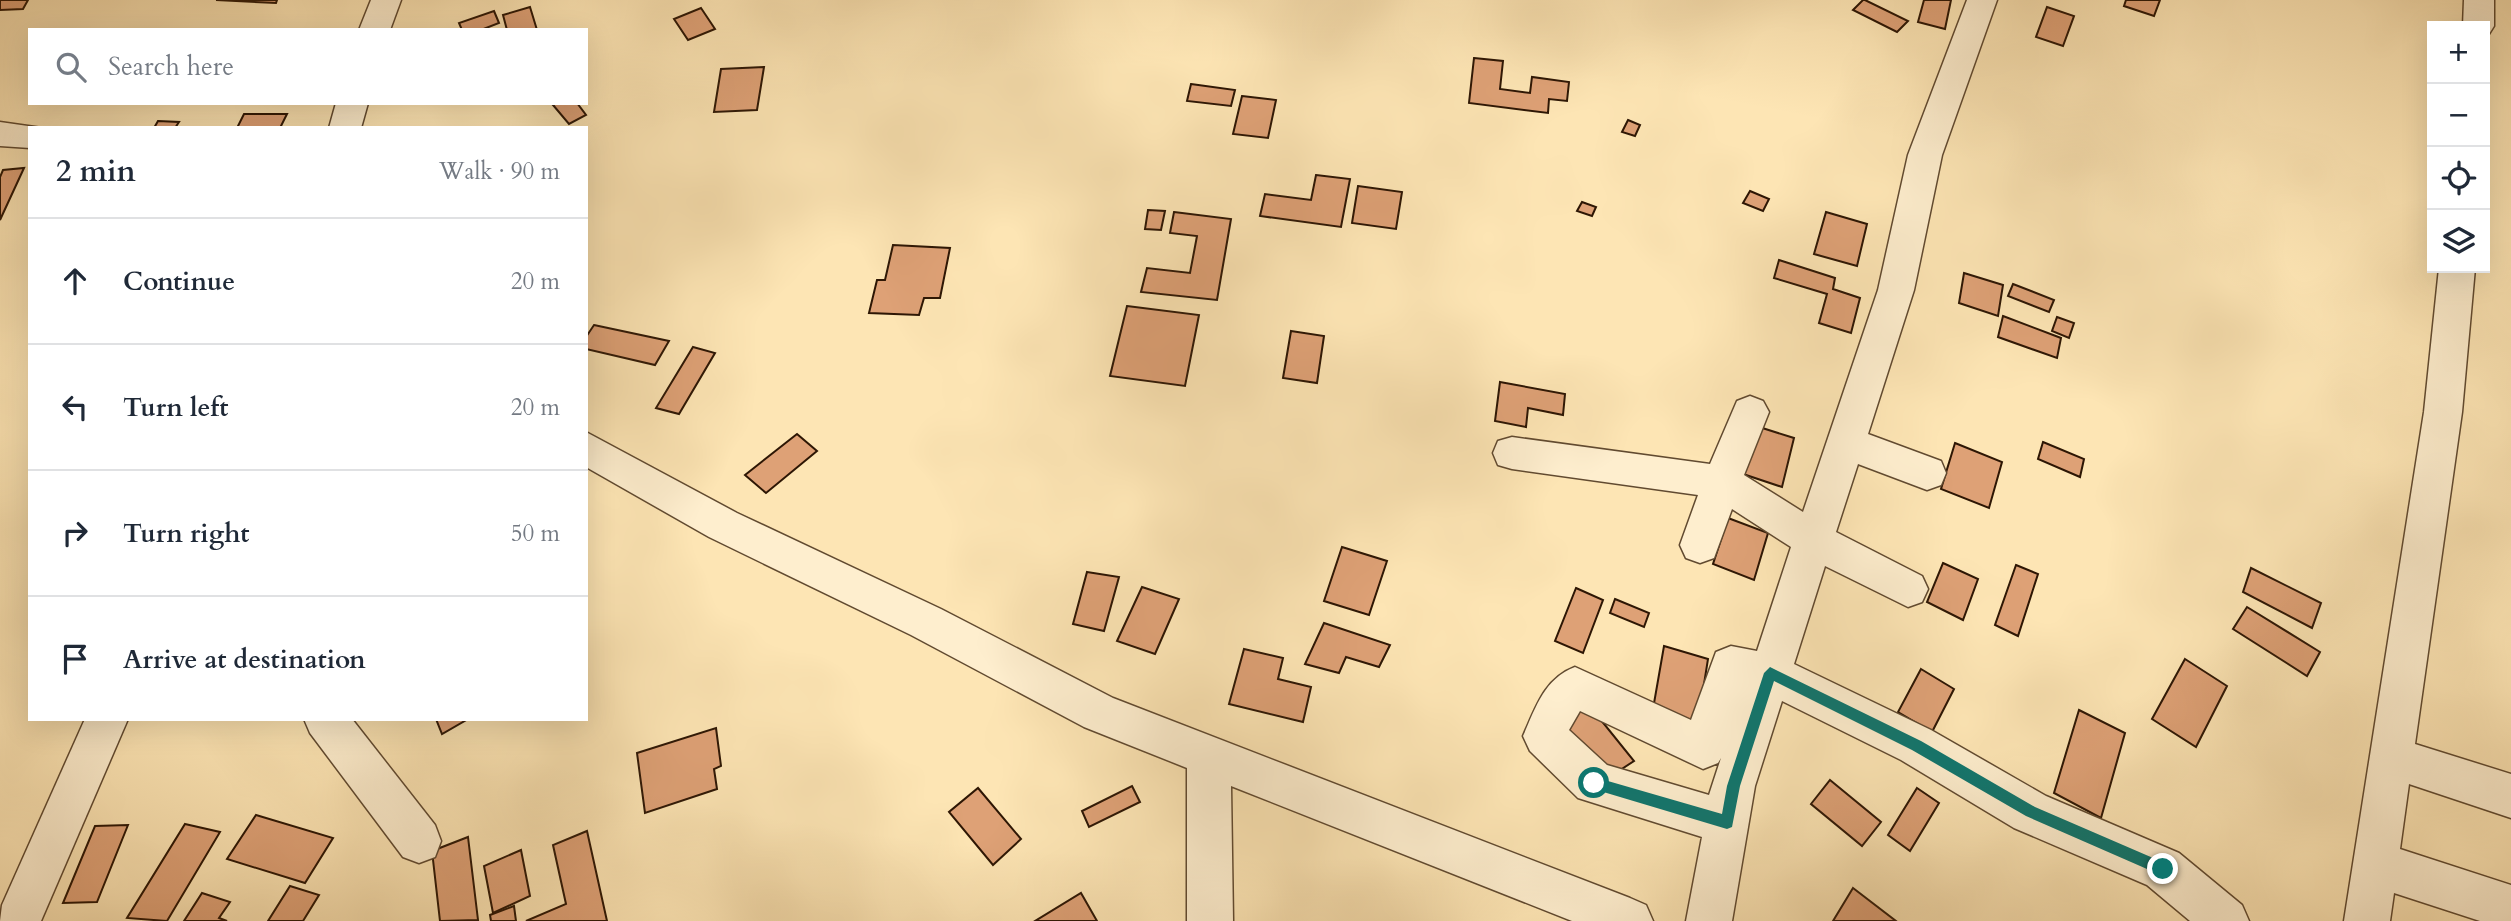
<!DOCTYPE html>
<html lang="en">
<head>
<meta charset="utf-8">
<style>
	:root { --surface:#fff; --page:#f6f6f7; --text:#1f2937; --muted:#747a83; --line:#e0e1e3 }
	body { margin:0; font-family:Cardo,serif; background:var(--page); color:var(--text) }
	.controls { position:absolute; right:21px; top:21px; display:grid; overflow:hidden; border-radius:0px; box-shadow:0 7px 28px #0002 }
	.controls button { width:63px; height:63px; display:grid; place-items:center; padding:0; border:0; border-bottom:2px solid var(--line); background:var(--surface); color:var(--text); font:35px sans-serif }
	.stop { position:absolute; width:21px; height:21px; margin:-16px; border:5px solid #0f766e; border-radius:50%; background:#fff }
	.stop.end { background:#0f766e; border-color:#fff; box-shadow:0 2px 7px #0008 }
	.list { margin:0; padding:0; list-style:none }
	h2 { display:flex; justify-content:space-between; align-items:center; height:91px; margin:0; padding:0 28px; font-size:30px }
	h2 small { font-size:23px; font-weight:400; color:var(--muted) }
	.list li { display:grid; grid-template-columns:46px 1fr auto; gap:21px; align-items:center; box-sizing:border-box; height:126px; padding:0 28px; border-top:2px solid var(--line) }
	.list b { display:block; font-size:26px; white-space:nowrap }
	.list em { font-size:23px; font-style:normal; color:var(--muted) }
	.icon { flex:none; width:38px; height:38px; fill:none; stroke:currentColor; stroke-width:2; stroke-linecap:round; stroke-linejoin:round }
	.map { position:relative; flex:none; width:2511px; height:921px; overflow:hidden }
	.search { position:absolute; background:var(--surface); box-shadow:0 7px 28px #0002; left:28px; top:28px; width:560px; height:77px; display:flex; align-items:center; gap:18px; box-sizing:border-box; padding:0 24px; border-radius:0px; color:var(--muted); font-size:26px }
	.panel { position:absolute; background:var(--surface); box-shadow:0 7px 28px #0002; left:28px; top:126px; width:560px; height:595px; border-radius:0px }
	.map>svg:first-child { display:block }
	.building { fill:#dea176; stroke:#2d1604; stroke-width:2 }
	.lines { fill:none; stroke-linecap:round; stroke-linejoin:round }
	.minor-casing { stroke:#614a30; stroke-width:3 }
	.minor { fill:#feeece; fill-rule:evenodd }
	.route { fill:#0f766e }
</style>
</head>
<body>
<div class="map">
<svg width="2511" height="921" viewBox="0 0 2511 921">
	<rect width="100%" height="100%" fill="#fde5b4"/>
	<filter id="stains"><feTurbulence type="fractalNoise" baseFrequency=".00286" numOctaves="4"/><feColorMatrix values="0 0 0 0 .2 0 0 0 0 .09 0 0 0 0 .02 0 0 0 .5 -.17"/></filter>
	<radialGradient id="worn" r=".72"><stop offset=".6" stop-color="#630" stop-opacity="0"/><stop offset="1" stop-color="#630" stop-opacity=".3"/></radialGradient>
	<!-- building -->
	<g class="building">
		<path d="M0,0H28L23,9L0,10Z"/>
		<path d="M216,0H277L276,3Z"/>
		<path d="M1863,0H1865L1908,21L1897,32L1853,10Z"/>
		<path d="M1924,0H1951L1945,29L1918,22Z"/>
		<path d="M2126,0H2160L2154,16L2124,6Z"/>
		<path d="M530,7L537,30H507L503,15Z"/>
		<path d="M2047,7L2074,16L2063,46L2036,37Z"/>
		<path d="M701,8L715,29L688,40L674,19Z"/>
		<path d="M494,11L499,23L481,30H462L459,23Z"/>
		<path d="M1474,58L1503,61L1500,89L1530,93L1532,77L1569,82L1567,101L1549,99L1548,113L1469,103Z"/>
		<path d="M764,67L757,110L714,112L721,69Z"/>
		<path d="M1191,84L1235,90L1231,106L1187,101Z"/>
		<path d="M1242,96L1276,100L1268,138L1233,134Z"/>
		<path d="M557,103H577L586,115L569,124L553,105Z"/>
		<path d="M244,114H287L280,128H237Z"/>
		<path d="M1628,120L1640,125L1635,136L1622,132Z"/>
		<path d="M158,121L179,122L175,128H154Z"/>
		<path d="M24,168L0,220V177L3,170Z"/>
		<path d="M1316,175L1350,179L1341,227L1260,216L1265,194L1311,200Z"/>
		<path d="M1358,186L1402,192L1396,229L1352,223Z"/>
		<path d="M1750,191L1769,199L1763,211L1743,203Z"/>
		<path d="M1582,202L1596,207L1592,216L1577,211Z"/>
		<path d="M1148,210L1165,211L1161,230L1145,229Z"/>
		<path d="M1174,212L1231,219L1217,300L1141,292L1147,268L1190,273L1197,236L1170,233Z"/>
		<path d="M1826,212L1867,224L1857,266L1814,254Z"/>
		<path d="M893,245L950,248L940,298H924L919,315L869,313L877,280H885Z"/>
		<path d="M1779,260L1835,278L1833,289L1860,298L1851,333L1819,323L1827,294L1774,278Z"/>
		<path d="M1964,273L2003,285L1998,316L1959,303Z"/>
		<path d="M2013,284L2054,300L2049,312L2008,296Z"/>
		<path d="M1127,306L1199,315L1185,386L1110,376Z"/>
		<path d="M2003,316L2061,338L2057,358L1998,337Z"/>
		<path d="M2057,317L2074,323L2069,338L2052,331Z"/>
		<path d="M594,325L669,341L655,365L586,349V337Z"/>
		<path d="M1291,331L1324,336L1317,383L1283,378Z"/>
		<path d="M693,347L715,353L679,414L656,408Z"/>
		<path d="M1500,382L1565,394L1563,415L1528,408L1526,427L1495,421Z"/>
		<path d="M1756,426L1794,438L1782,487L1743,474Z"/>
		<path d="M797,434L817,451L766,493L745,475Z"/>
		<path d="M2043,442L2084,459L2080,477L2038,459Z"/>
		<path d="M1955,443L2002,462L1989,508L1941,489Z"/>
		<path d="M1728,518L1768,533L1754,580L1713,564Z"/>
		<path d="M1342,547L1387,561L1369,615L1324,601Z"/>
		<path d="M1943,563L1978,579L1963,620L1927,602Z"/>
		<path d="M2016,565L2038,574L2018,636L1995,625Z"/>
		<path d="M2251,568L2321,603L2312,628L2243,592Z"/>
		<path d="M1087,572L1119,577L1104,631L1073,624Z"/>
		<path d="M1142,587L1179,599L1155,654L1117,641Z"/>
		<path d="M1576,588L1603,600L1583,653L1555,641Z"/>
		<path d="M1615,599L1649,613L1644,627L1610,613Z"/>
		<path d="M2247,607L2320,652L2307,676L2233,629Z"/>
		<path d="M1324,623L1390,645L1379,667L1346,657L1339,673L1305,664Z"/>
		<path d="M1664,646L1708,659L1698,722L1653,709Z"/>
		<path d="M1244,649L1283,658L1278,679L1311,687L1303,722L1229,704Z"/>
		<path d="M2185,659L2227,686L2196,747L2152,719Z"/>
		<path d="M1921,669L1954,689L1932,732L1898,712Z"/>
		<path d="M1584,699L1634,761L1608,778L1558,716Z"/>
		<path d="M2079,710L2125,733L2101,818L2054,793Z"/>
		<path d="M436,719H468L442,734Z"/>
		<path d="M716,728L721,766L714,769L717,789L645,813L637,753Z"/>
		<path d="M1830,780L1881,822L1862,846L1811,804Z"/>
		<path d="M1132,786L1140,802L1089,827L1082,811Z"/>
		<path d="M978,788L1021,839L993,865L949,812Z"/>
		<path d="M1917,788L1939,803L1910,851L1888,835Z"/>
		<path d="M256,815L333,838L305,883L227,859Z"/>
		<path d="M185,824L220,832L167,921L127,918Z"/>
		<path d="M128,825L97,902L63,903L95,826Z"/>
		<path d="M587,831L607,921H526L566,904L553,845Z"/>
		<path d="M468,837L478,920L440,921L432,851Z"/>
		<path d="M521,850L530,896L493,913L484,866Z"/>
		<path d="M290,886L319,895L303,921H268Z"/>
		<path d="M1853,888L1896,921H1833Z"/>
		<path d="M202,893L230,902L219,918L227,921H184Z"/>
		<path d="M1081,893L1097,921H1035Z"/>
		<path d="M514,906L516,921H491L490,915Z"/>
	</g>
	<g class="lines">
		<!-- minor casing -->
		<g class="minor-casing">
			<g id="minor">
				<path d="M371,0H401L390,30H359Z"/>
				<path d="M1967,0H1997L1942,155L1914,290L1868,434L1941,461L1946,473L1941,485L1927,490L1858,464L1836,532L1922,576L1928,589L1922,602L1908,607L1825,566L1794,664L1931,730L2046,796L2179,853L2242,905L2249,921H2190L2147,885L2014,828L1901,760L1782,701L1755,786L1732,921H1686L1702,837L1578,798L1530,751L1523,736C1536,707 1544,679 1575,667L1691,720L1716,652L1731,646L1757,651L1791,547L1732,509L1714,558L1700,563L1686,558L1680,545L1698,495L1512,469L1498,465L1493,453L1498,441L1512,437L1710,464L1737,401L1750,396L1763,401L1769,412L1744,475L1803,512L1878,290L1908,155ZM1580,711L1703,769L1718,763L1721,758L1709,795L1607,765L1569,730Z"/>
				<path d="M2464,0H2494V26L2489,34L2485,35V26H2463Z"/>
				<path d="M336,103H368L361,128H329Z"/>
				<path d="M0,122L42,128H30V148L0,146Z"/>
				<path d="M2439,268H2475L2462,412L2415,744L2511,774V818L2409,784L2400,849L2511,885V921H2480L2394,893L2390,921H2344L2424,412Z"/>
				<path d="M586,432L737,513L941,609L1113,698L1630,898L1646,905L1653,921H1572L1231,786L1233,921H1187V768L1084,727L911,635L709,537L586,467Z"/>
				<path d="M85,719H128L41,921H0L2,905Z"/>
				<path d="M304,719H352L435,825L441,841L435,857L419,863L403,857L310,733Z"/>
			</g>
		</g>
		<!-- minor -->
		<use href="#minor" class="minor"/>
	</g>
	<!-- route -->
	<path class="route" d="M1770,667L1921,741L2035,807L2167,864V874L2163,876L2026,816L1912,750L1774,681L1740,786L1732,827L1727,829L1590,788V779L1594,777L1722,814L1727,786L1764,673Z"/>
	<rect width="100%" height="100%" filter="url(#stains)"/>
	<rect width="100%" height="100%" fill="url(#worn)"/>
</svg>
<div class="controls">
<button>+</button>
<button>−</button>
<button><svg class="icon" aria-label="locate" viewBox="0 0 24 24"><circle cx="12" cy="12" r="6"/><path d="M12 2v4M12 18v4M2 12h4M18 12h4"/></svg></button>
<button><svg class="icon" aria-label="layers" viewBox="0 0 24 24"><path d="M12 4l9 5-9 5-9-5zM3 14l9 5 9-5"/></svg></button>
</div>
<div class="stop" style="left:1594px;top:783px"></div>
<div class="stop end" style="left:2163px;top:869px"></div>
<div class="search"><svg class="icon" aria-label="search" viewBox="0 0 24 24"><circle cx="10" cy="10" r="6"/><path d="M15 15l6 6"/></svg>Search here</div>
<section class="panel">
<h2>2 min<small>Walk · 90 m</small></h2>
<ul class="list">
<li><svg class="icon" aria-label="ahead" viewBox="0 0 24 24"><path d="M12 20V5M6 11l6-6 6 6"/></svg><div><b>Continue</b></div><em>20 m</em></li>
<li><svg class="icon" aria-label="left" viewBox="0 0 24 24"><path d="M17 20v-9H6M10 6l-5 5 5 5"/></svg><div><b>Turn left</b></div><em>20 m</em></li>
<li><svg class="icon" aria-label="right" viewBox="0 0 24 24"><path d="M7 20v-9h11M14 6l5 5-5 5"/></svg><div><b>Turn right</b></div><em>50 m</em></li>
<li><svg class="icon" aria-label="arrive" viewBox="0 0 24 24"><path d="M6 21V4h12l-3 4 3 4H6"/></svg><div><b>Arrive at destination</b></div></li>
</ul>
</section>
</div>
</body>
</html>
